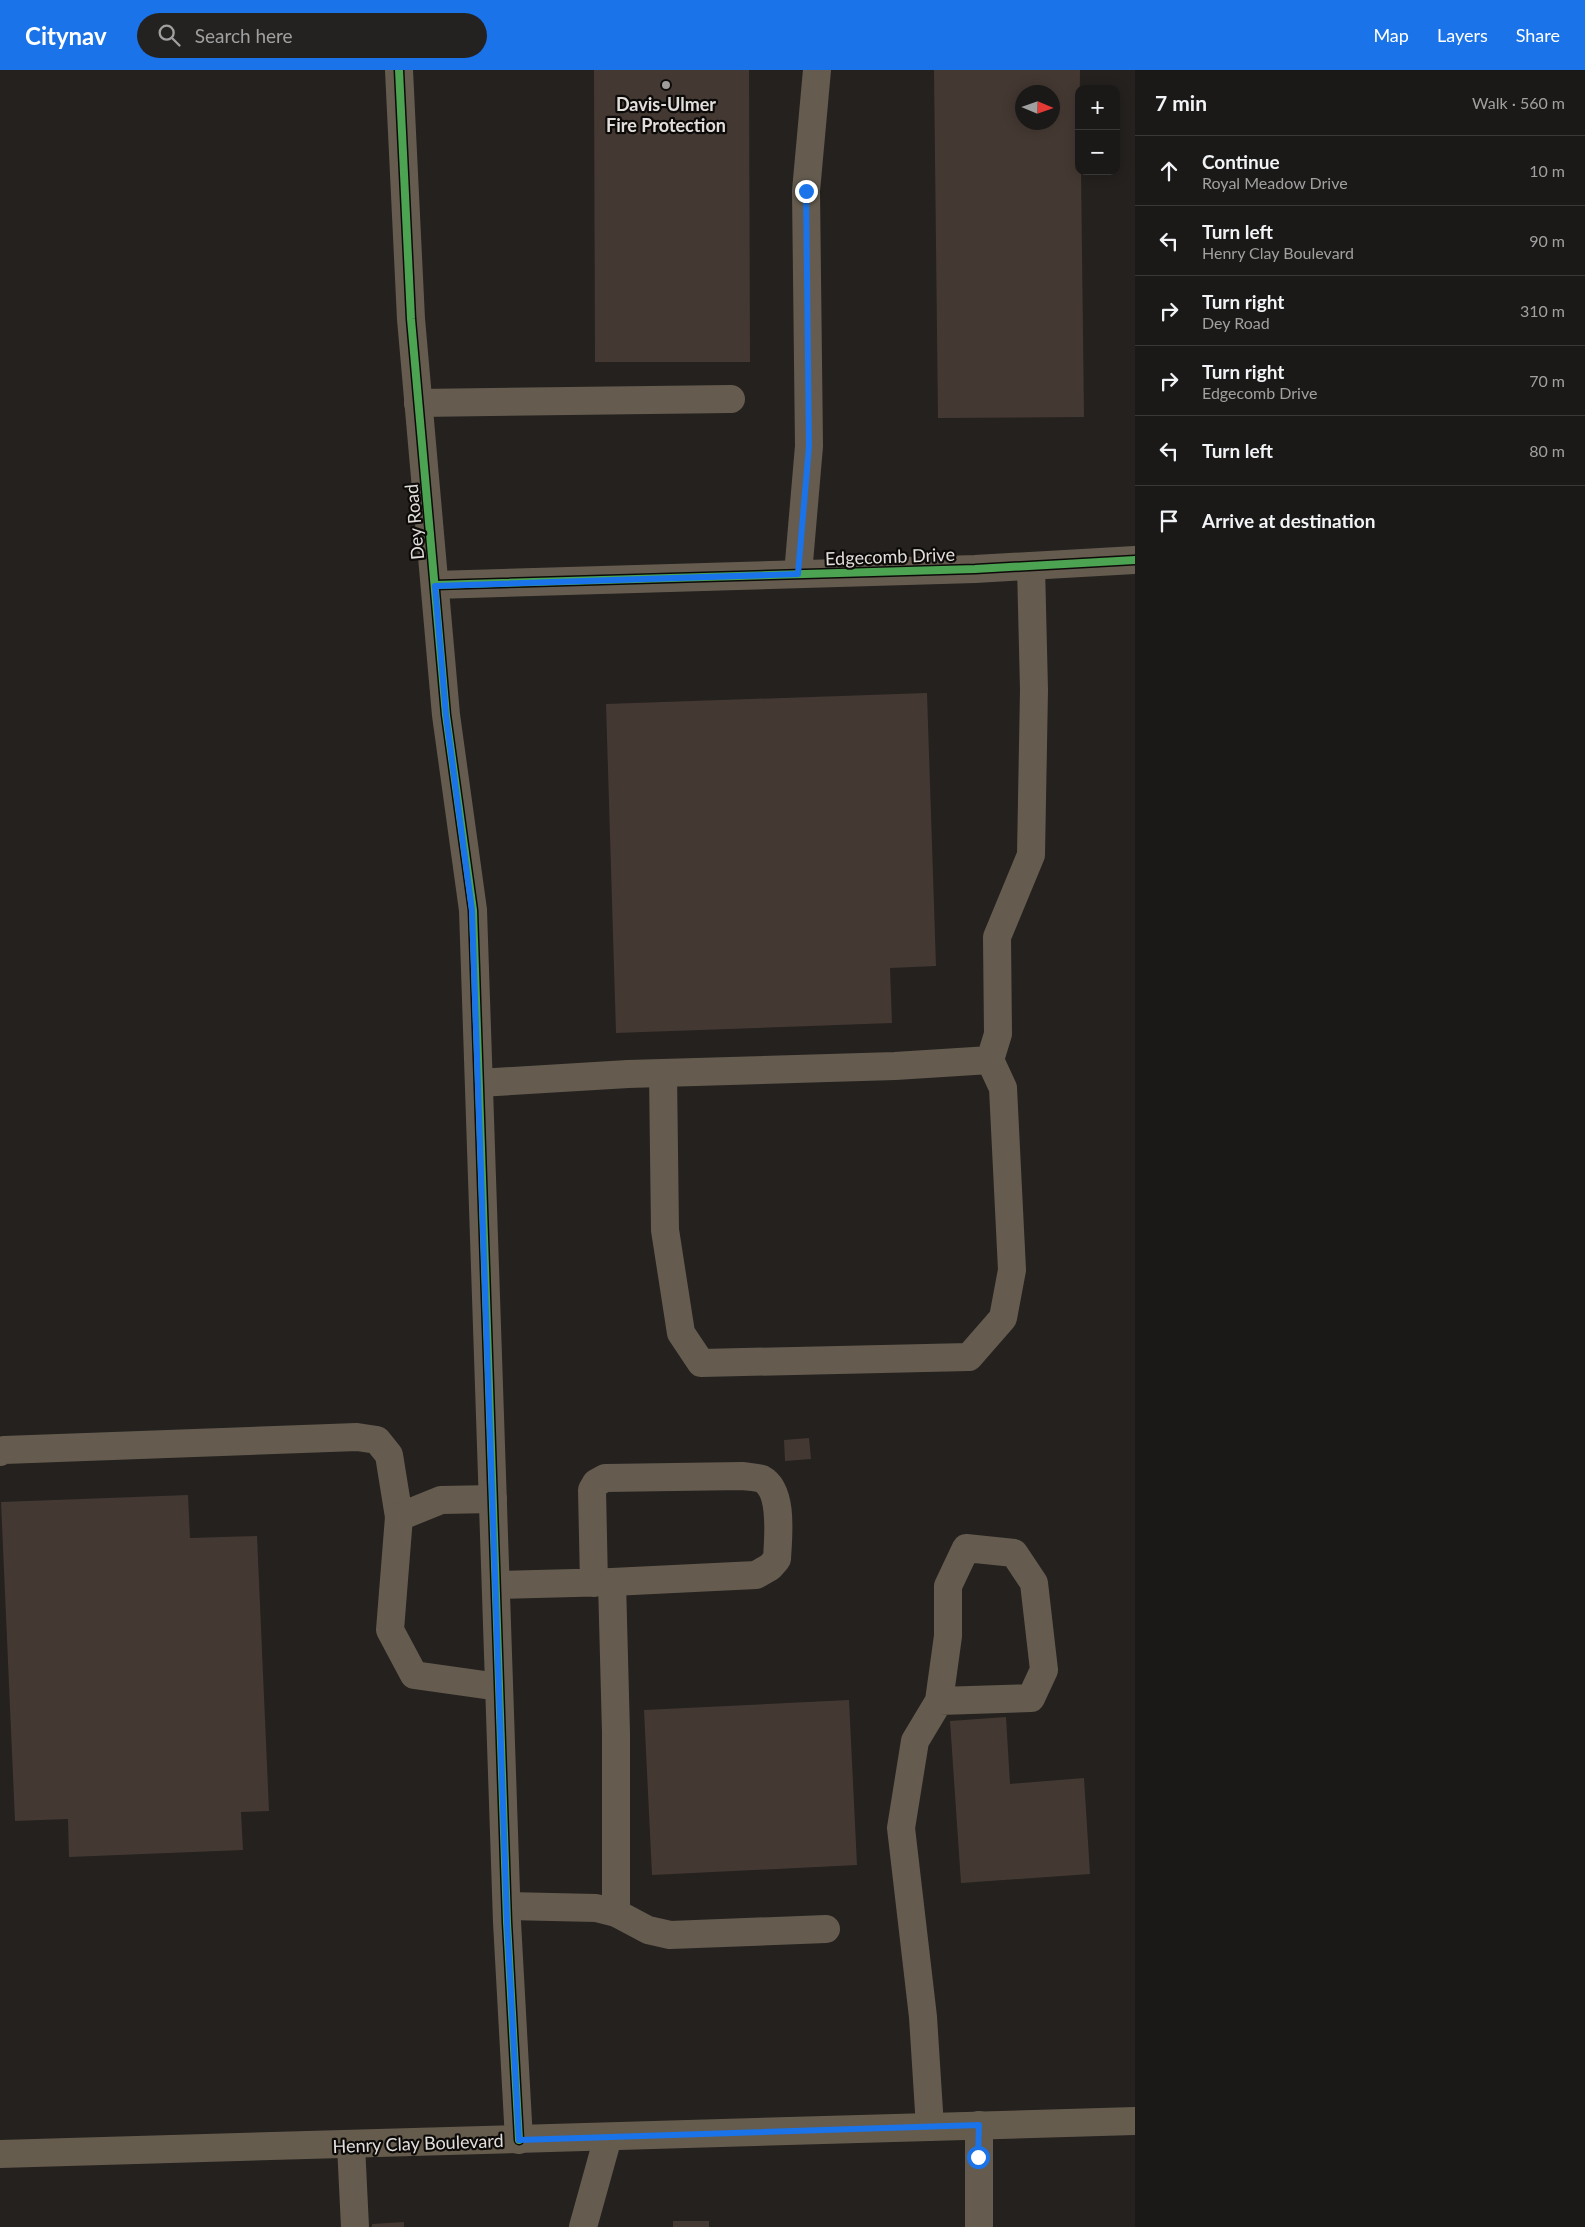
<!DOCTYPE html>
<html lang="en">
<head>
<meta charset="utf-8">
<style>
	:root { --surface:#1b1917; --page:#242220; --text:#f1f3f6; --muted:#a0a0a1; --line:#393836; --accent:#1a73e8 }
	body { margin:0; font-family:Lato,sans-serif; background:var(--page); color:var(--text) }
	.controls { position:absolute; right:15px; top:15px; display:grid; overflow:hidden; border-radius:10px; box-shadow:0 2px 12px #0003 }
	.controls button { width:45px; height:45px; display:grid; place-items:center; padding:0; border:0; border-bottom:1px solid var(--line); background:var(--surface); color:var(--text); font:25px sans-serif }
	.compass { position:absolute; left:1015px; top:15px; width:45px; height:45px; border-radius:50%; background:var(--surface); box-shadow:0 2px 12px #0003; rotate:92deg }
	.stop { position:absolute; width:15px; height:15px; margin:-11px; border:4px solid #1a73e8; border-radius:50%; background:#fff }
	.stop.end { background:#1a73e8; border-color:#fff; box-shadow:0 1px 5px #0008 }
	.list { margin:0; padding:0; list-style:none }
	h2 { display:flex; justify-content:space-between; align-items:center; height:65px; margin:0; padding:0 20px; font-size:21px }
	h2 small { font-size:16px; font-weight:400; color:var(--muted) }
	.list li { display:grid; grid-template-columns:32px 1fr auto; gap:15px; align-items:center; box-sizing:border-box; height:70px; padding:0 20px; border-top:1px solid var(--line) }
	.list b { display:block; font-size:19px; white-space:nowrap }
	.list p { margin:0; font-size:16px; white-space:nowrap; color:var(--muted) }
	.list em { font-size:16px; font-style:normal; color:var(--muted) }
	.icon { flex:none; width:28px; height:28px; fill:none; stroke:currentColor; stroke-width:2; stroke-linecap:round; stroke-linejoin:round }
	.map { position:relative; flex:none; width:1135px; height:2157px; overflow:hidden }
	header { display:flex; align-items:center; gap:30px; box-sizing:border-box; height:70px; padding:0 25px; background:var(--accent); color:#fff }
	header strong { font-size:24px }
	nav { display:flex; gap:28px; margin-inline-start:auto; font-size:18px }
	.search { width:350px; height:45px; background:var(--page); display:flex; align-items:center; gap:12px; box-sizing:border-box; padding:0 18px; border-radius:28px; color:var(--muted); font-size:19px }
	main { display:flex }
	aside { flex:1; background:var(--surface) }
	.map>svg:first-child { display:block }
	.building { fill:#443832; fill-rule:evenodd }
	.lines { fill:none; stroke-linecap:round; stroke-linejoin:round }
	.minor { stroke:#655c4f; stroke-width:28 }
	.major { stroke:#665c4d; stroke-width:28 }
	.cycleway-casing { stroke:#0d0b09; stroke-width:11 }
	.cycleway { stroke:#4ca352; stroke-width:8 }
	.route { stroke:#1a73e8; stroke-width:6 }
	.poi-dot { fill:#a09c99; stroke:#0d0b09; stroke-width:2 }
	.labels { text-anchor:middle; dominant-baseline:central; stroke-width:4.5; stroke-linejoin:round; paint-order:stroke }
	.poi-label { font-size:18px; font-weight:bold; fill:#e2dedb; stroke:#0d0b09 }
	.street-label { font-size:18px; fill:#e2dedb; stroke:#0d0b09 }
</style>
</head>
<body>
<header>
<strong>Citynav</strong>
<div class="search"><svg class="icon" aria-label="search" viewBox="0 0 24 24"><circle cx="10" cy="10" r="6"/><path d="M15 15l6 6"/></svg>Search here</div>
<nav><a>Map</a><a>Layers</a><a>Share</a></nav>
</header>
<main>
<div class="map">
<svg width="1135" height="2157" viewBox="0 0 1135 2157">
	<rect width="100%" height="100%" fill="#24211f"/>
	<!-- building -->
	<g class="building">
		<path d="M594,0H749L750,292H595Z"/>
		<path d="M934,0H1080L1079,101H1081L1084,347L938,348ZM1022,22H1052V52H1022Z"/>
		<path d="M927,623L936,896L890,898L892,953L616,963L606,634Z"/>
		<path d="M809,1368L811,1389L785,1391L784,1370Z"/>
		<path d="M188,1425L190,1468L257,1466L269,1741L241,1742L243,1780L69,1787L68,1749L15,1751L1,1432Z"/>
		<path d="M849,1630L857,1795L652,1805L644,1640Z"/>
		<path d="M1006,1647L1010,1714L1084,1708L1090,1804L961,1813L950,1651Z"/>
		<rect x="673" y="2151" width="36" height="6"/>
		<path d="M404,2152V2157H372V2154Z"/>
	</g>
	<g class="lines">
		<!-- minor -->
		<g class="minor">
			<path d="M399,0L411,249L446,645L473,840L507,1852L519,2070"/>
			<path d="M418,333L731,329"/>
			<path d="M798,504L809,376L806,121L817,0"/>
			<path d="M435,515L975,499L1135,490"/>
			<path d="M663,1003L665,1160L681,1263L701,1293L969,1287L1003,1248L1012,1200L1003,1018L990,990"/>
			<path d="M479,1013L628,1004L895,996L990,990L998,964L997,867L1031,785L1034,620L1031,496"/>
			<path d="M0,1382L4,1380L357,1367L377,1370L389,1385L399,1447"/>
			<path d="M493,1429L441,1430L399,1447L390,1560L414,1605L499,1617"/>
			<path d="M612,1512L616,1663V1843"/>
			<path d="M496,1515L612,1512L756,1505L770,1497L777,1489C778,1468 784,1421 762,1409C757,1407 748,1407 743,1406L605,1408L596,1413L592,1420L594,1513"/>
			<path d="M507,1836L596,1838L616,1843L648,1860L670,1865L826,1859"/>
			<path d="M930,2057L923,1947L901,1758L915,1671L939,1631L948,1566V1516L966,1478L1014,1483L1034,1513L1044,1600L1031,1628L939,1631"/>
			<path d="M351,2075L355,2157"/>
			<path d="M583,2157L608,2067"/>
			<path d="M979,2157V2055"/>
		</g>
		<!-- major -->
		<path class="major" d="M0,2084L1135,2051"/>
		<!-- cycleway casing -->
		<g class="cycleway-casing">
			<g id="cycleway">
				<path d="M399,0L411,249L446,645L473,840L507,1852L519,2070"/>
				<path d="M435,515L975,499L1135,490"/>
			</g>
		</g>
		<!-- cycleway -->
		<use href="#cycleway" class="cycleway"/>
	</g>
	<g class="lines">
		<!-- route -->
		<path class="route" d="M806,121L809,376L798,504L435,516L446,645L472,840L507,1852L519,2070L979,2055L978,2087"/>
	</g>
	<!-- markers -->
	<circle class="poi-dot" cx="666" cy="15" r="5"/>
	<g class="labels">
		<!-- poi labels -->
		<g class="poi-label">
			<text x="666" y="34">Davis-Ulmer<tspan x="666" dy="21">Fire Protection</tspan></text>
		</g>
		<!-- street labels -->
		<g class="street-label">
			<text transform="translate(414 452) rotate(-95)">Dey Road</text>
			<text transform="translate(890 486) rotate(-2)">Edgecomb Drive</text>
			<text transform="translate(418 2073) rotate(-2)">Henry Clay Boulevard</text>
		</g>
	</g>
</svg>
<div class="controls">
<button>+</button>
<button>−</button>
</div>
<svg class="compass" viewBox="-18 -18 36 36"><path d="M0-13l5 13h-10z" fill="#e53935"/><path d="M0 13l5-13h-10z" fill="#a0a0a1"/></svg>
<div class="stop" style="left:978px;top:2087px"></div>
<div class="stop end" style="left:806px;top:121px"></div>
</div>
<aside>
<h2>7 min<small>Walk · 560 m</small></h2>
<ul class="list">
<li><svg class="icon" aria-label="ahead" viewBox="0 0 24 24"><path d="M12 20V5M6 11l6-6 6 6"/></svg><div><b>Continue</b><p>Royal Meadow Drive</p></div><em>10 m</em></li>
<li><svg class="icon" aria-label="left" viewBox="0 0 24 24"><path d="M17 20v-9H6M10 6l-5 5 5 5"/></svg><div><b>Turn left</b><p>Henry Clay Boulevard</p></div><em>90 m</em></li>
<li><svg class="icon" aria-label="right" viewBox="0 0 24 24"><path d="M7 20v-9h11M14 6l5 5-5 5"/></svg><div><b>Turn right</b><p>Dey Road</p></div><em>310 m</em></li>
<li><svg class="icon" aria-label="right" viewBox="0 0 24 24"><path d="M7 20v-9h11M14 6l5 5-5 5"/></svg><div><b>Turn right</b><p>Edgecomb Drive</p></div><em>70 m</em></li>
<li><svg class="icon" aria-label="left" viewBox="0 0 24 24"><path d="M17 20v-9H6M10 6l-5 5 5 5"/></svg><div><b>Turn left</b></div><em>80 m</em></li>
<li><svg class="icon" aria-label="arrive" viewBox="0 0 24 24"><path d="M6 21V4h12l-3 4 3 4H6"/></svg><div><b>Arrive at destination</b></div></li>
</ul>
</aside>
</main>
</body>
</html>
